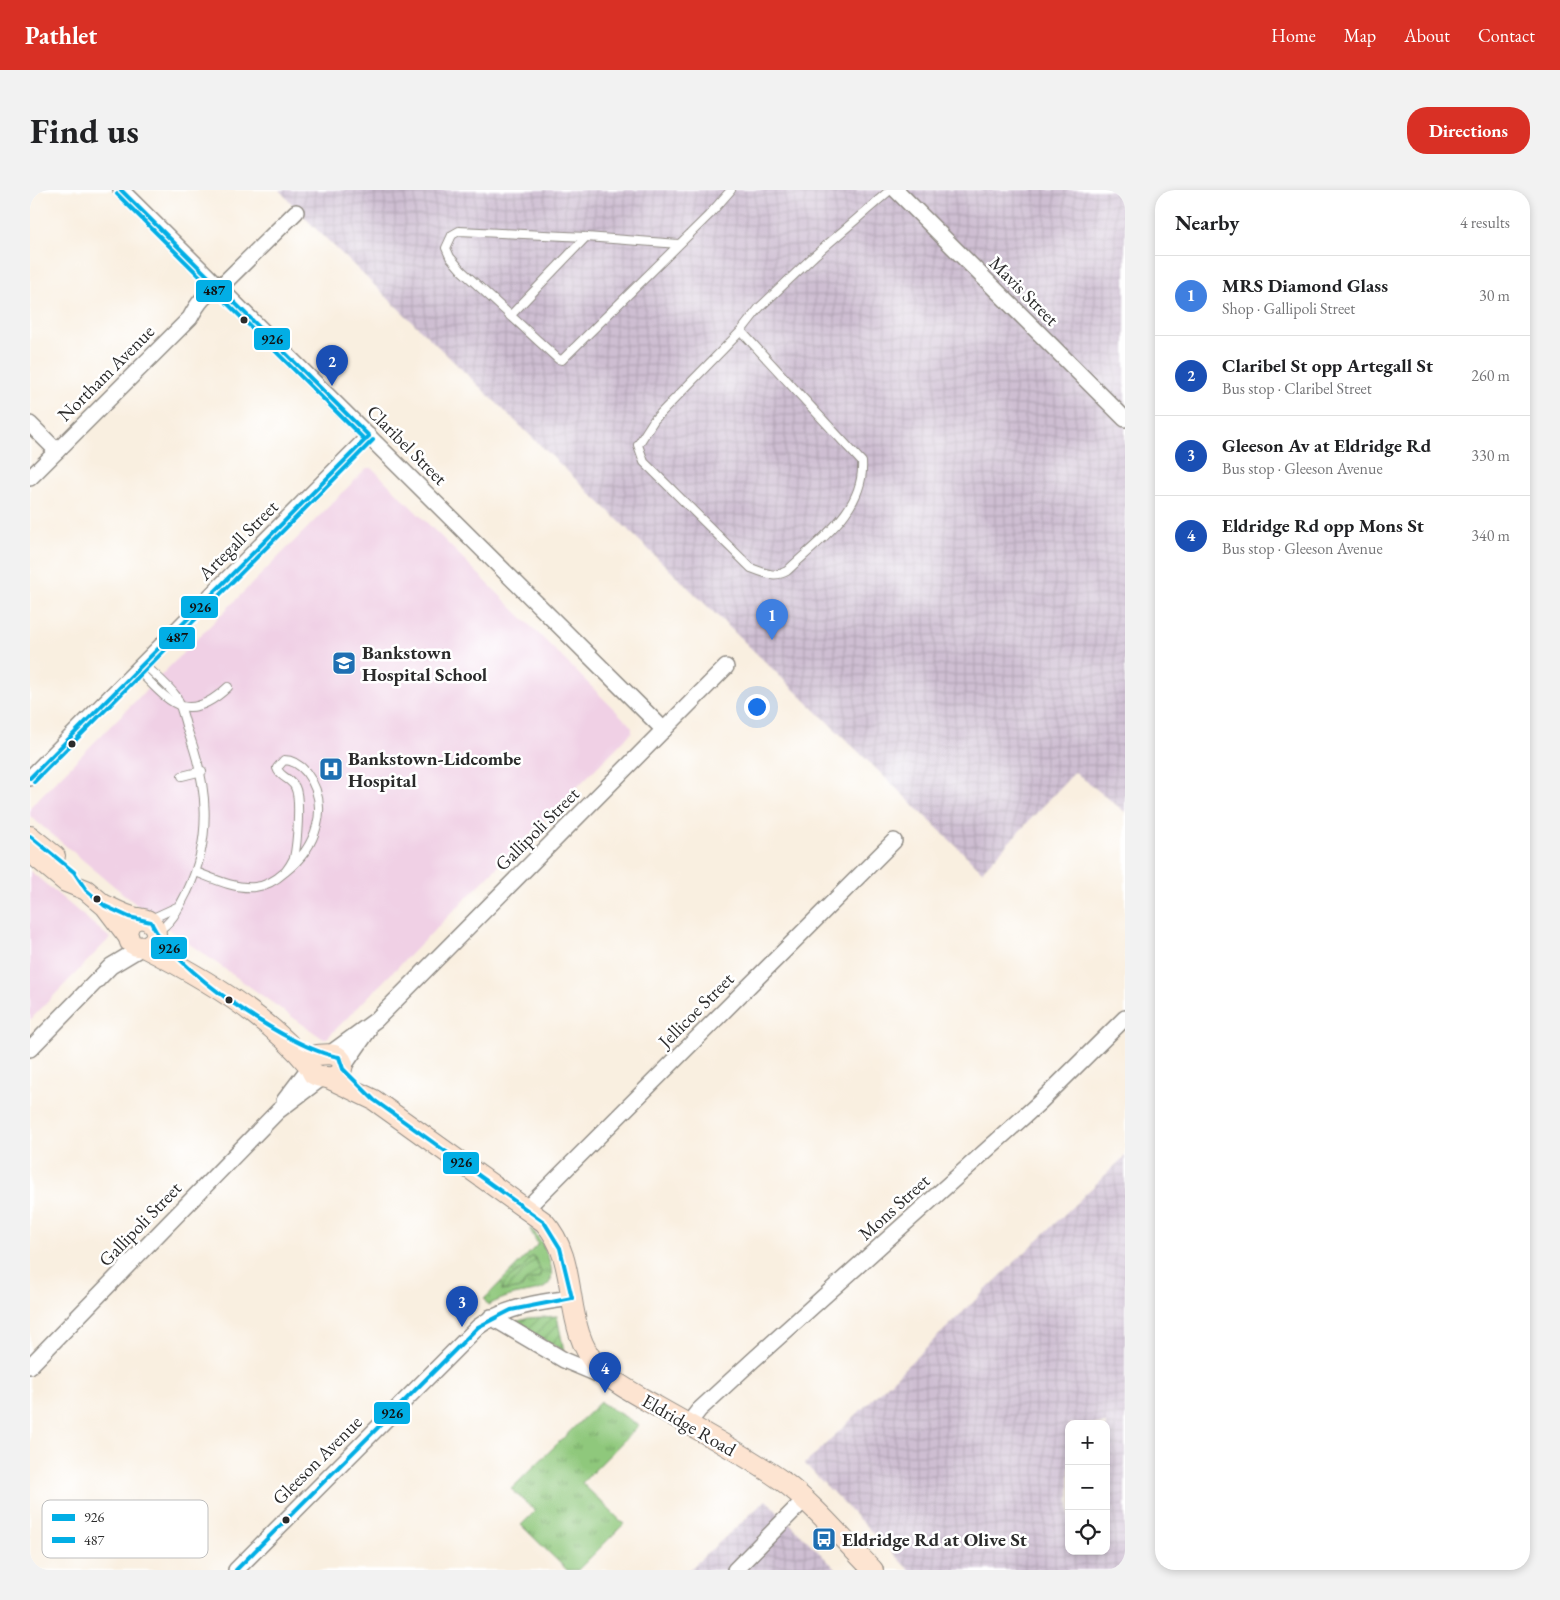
<!DOCTYPE html>
<html lang="en">
<head>
<meta charset="utf-8">
<style>
	:root { --surface:#fff; --page:#f2f2f2; --text:#202124; --muted:#757577; --line:#e0e0e0; --accent:#d93025 }
	body { margin:0; font-family:"EB Garamond",serif; background:var(--page); color:var(--text) }
	.controls { position:absolute; right:15px; bottom:15px; display:grid; overflow:hidden; border-radius:10px; box-shadow:0 2px 8px #0003 }
	.controls button { width:45px; height:45px; display:grid; place-items:center; padding:0; border:0; border-bottom:1px solid var(--line); background:var(--surface); color:var(--text); font:25px sans-serif }
	.you { position:absolute; left:726px; top:516px; width:18px; height:18px; margin:-12px; border:4px solid #fff; border-radius:50%; background:#1a73e8; box-shadow:0 0 0 8px #1a73e833 }
	.badge { display:grid; place-items:center; width:32px; height:32px; border-radius:50%; background:var(--accent); color:#fff; font-size:16px; font-weight:700 }
	.pin { position:absolute; translate:-50% -41px; filter:drop-shadow(0 1px 2px #0008) }
	.pin::after { content:''; position:absolute; top:26px; width:18px; height:15px; background:inherit; clip-path:polygon(0 0,100% 0,50% 100%) }
	.list { margin:0; padding:0; list-style:none }
	h2 { display:flex; justify-content:space-between; align-items:center; height:65px; margin:0; padding:0 20px; font-size:21px }
	h2 small { font-size:16px; font-weight:400; color:var(--muted) }
	.list li { display:grid; grid-template-columns:32px 1fr auto; gap:15px; align-items:center; box-sizing:border-box; height:80px; padding:0 20px; border-top:1px solid var(--line) }
	.list b { display:block; font-size:19px; white-space:nowrap }
	.list p { margin:0; font-size:16px; white-space:nowrap; color:var(--muted) }
	.list em { font-size:16px; font-style:normal; color:var(--muted) }
	.icon { flex:none; width:28px; height:28px; fill:none; stroke:currentColor; stroke-width:2; stroke-linecap:round; stroke-linejoin:round }
	.map { position:relative; flex:none; width:1095px; height:1380px; overflow:hidden; border-radius:20px }
	header { display:flex; align-items:center; gap:30px; box-sizing:border-box; height:70px; padding:0 25px; background:var(--accent); color:#fff }
	header strong { font-size:24px }
	nav { display:flex; gap:28px; margin-inline-start:auto; font-size:18px }
	.intro { display:flex; align-items:center; justify-content:space-between; box-sizing:border-box; height:120px; padding:0 30px }
	h1 { margin:0; font-size:35px }
	.button { padding:12px 22px; border-radius:20px; background:var(--accent); color:#fff; font-size:18px; font-weight:700 }
	main { display:flex; gap:30px; padding:0 30px }
	aside { flex:1; background:var(--surface); border-radius:20px; box-shadow:0 2px 8px #0003 }
	.map>svg:first-child { display:block }
	.built { fill:#f0d0e5 }
	.industrial { fill:url(#industrial-grid); fill-rule:evenodd }
	.grass { fill:url(#grass-tufts); stroke:#5d7a54 }
	.garden { fill:url(#garden-furrows); stroke:#5d7a54 }
	.lines { fill:none; stroke-linecap:round; stroke-linejoin:round }
	.lane-casing { stroke:#928d86; stroke-width:10 }
	.street-casing { stroke:#928d86; stroke-width:18 }
	.secondary-casing { stroke:#928d86; stroke-width:22 }
	.lane { stroke:#fff; stroke-width:8 }
	.street { stroke:#fff; stroke-width:15 }
	.secondary { stroke:#fde4d1; stroke-width:20 }
	.bus-1-casing { stroke:#fff; stroke-width:8 }
	.bus-2-casing { stroke:#fff; stroke-width:8 }
	.bus-1 { stroke:#02aee5; stroke-width:4 }
	.bus-2 { stroke:#02aee5; stroke-width:4 }
	.bus-dot { fill:#2b2b2b; stroke:#fff; stroke-width:2 }
	.labels { text-anchor:middle; dominant-baseline:central; stroke-width:5; stroke-linejoin:round; paint-order:stroke }
	.street-label { font-size:19px; fill:#2b2b2b; stroke:#fff }
	.poi-label { font-size:19px; font-weight:bold; fill:#2b2b2b; stroke:#fff; text-anchor:start }
	.key { fill:#fff; stroke:#bfbfbf; stroke-width:1 }
	.key-label { font-size:14px; fill:#2b2b2b }
	.line-badge { stroke:#fff; stroke-width:2 }
	.pale-badge-label { font-size:14px; text-anchor:middle; font-weight:bold; fill:#111 }
</style>
</head>
<body>
<header>
<strong>Pathlet</strong>
<nav><a>Home</a><a>Map</a><a>About</a><a>Contact</a></nav>
</header>
<div class="intro"><h1>Find us</h1><a class="button">Directions</a></div>
<main>
<div class="map">
<svg width="1095" height="1380" viewBox="0 0 1095 1380">
	<defs>
		<pattern id="industrial-grid" width="8" height="8" patternUnits="userSpaceOnUse" patternTransform="scale(1.25)"><rect width="8" height="8" fill="#cebed2"/><path d="M0 4h8M4 0v8" fill="none" stroke="#b1a3b4"/></pattern>
		<pattern id="grass-tufts" width="24" height="20" patternUnits="userSpaceOnUse" patternTransform="scale(1.25)"><rect width="24" height="20" fill="#8fc87c"/><path d="M3 7l-1-3M5 7V3M7 7l1-3M15 17l-1-3M17 17v-4M19 17l1-3" fill="none" stroke="#75a366"/></pattern>
		<pattern id="garden-furrows" width="10" height="10" patternUnits="userSpaceOnUse" patternTransform="scale(1.25)"><rect width="10" height="10" fill="#8fc87c"/><path d="M-1 1l2-2M0 10L10 0M9 11l2-2" fill="none" stroke="#75a366"/></pattern>
	</defs>
	<rect width="100%" height="100%" fill="#fff"/>
	<filter id="ink" filterUnits="userSpaceOnUse"><feTurbulence type="fractalNoise" baseFrequency=".02" numOctaves="2"/><feDisplacementMap in="SourceGraphic" scale="10" xChannelSelector="R" yChannelSelector="G"/><feConvolveMatrix kernelMatrix="1 2 1 2 8 2 1 2 1" color-interpolation-filters="sRGB"/></filter>
	<filter id="wash" filterUnits="userSpaceOnUse"><feTurbulence type="fractalNoise" baseFrequency=".0096" numOctaves="4" result="noise"/><feDisplacementMap in="SourceGraphic" scale="20" xChannelSelector="R" yChannelSelector="G"/><feGaussianBlur stdDeviation="1.12" result="paint"/><feColorMatrix in="noise" values="0 0 0 0 0 0 0 0 0 0 0 0 0 0 0 0 0 1.4 0 .05"/><feComposite in="paint" operator="in"/></filter>
	<g filter="url(#wash)">
		<rect width="100%" height="100%" fill="#f9efe0"/>
		<!-- built -->
		<g class="built">
			<path d="M337,278H342L602,537V542L297,848H292L120,726L0,626V617Z"/>
			<path d="M0,681L80,748L0,830Z"/>
		</g>
		<!-- industrial -->
		<g class="industrial">
			<path d="M249,0H1095V622L1045,582L952,681L281,34Z"/>
			<path d="M1095,966V1380H879L775,1274ZM1039,1234H1076V1361H1039Z"/>
			<path d="M736,1310L807,1380H659Z"/>
		</g>
		<!-- grass -->
		<g class="grass">
			<path d="M501,1038C511,1049 516,1060 520,1073C528,1103 505,1100 484,1105C475,1107 467,1111 458,1115L454,1109L508,1054L500,1040Z"/>
			<path d="M570,1212L609,1235L552,1293L594,1334L548,1380H537L491,1335L505,1321L481,1299Z"/>
		</g>
		<!-- garden -->
		<g class="garden">
			<path d="M504,1066L511,1082L509,1088L496,1091L492,1098L472,1101C473,1090 483,1086 491,1080C497,1076 496,1069 504,1066Z"/>
			<path d="M527,1126L534,1161L486,1134V1132L498,1128Z"/>
		</g>
	</g>
	<g filter="url(#ink)">
		<g class="lines">
			<!-- lane casing -->
			<g class="lane-casing">
				<g id="lane">
					<path d="M649,54L556,47L429,41L422,45L416,58L420,67L432,81L528,169L532,170L679,25L701,0"/>
					<path d="M480,126L556,47"/>
					<path d="M711,141L832,272C835,320 789,350 757,381C745,388 734,383 721,378L614,272L608,255L624,230L711,141L729,118L784,66L860,0"/>
					<path d="M114,474C124,484 138,495 146,506C151,515 154,529 157,539C178,594 183,648 157,702C150,715 142,734 128,740"/>
					<path d="M108,480C140,512 156,536 198,497"/>
					<path d="M152,586L172,581"/>
					<path d="M166,682C184,689 205,699 225,697C237,696 246,690 255,682C286,658 302,616 276,582C270,575 263,570 254,570L247,578C250,588 261,588 265,597C271,608 267,655 264,668C262,672 259,677 256,681"/>
					<path d="M121,729L147,717"/>
				</g>
			</g>
			<!-- street casing -->
			<g class="street-casing">
				<g id="street">
					<path d="M91,0L634,540"/>
					<path d="M866,0L1095,229"/>
					<path d="M0,234L27,261"/>
					<path d="M0,288L160,128C168,113 174,104 190,97L266,22"/>
					<path d="M0,588L339,246"/>
					<path d="M0,859L81,776L111,758"/>
					<path d="M298,865L346,830L696,477"/>
					<path d="M313,877L338,841"/>
					<path d="M254,911L279,878"/>
					<path d="M497,1018L864,651"/>
					<path d="M461,1127L534,1170L577,1188"/>
					<path d="M0,1176L248,921L293,887"/>
					<path d="M658,1234L669,1220L721,1172L1009,913L1095,828"/>
					<path d="M206,1380L448,1137C475,1117 509,1112 542,1108"/>
					<path d="M705,1380L774,1310"/>
				</g>
			</g>
			<!-- secondary casing -->
			<g class="secondary-casing">
				<g id="secondary">
					<path d="M0,646L25,666"/>
					<path d="M0,662L36,692L56,700L75,716L97,745"/>
					<path d="M77,716C87,721 96,726 107,728C112,729 117,728 121,733C136,747 114,765 100,752L97,742L100,733L109,728"/>
					<path d="M113,757C169,785 239,826 279,876"/>
					<path d="M287,865C298,864 309,862 313,874L311,883C303,889 291,889 283,884L279,876L282,868Z"/>
					<path d="M296,887L344,910L514,1032C552,1073 530,1137 569,1178C585,1194 607,1205 626,1216C668,1240 711,1262 751,1290C781,1311 816,1353 843,1380"/>
				</g>
			</g>
			<!-- lane -->
			<use href="#lane" class="lane"/>
			<!-- street -->
			<use href="#street" class="street"/>
			<!-- secondary -->
			<use href="#secondary" class="secondary"/>
			<!-- bus-1 casing -->
			<g class="bus-1-casing">
				<g id="bus-1">
					<path d="M91,0L339,246"/>
					<path d="M0,588L339,246"/>
					<path d="M0,646L44,682L56,700L75,716L99,727L121,732C140,777 261,860 309,867L313,879L344,910L514,1032L530,1058L542,1108"/>
					<path d="M206,1380L448,1137L481,1120L542,1108"/>
				</g>
			</g>
			<!-- bus-2 casing -->
			<g class="bus-2-casing">
				<g id="bus-2">
					<path d="M87,4L335,250"/>
					<path d="M4,592L343,250"/>
				</g>
			</g>
			<!-- bus-1 -->
			<use href="#bus-1" class="bus-1"/>
			<!-- bus-2 -->
			<use href="#bus-2" class="bus-2"/>
		</g>
	</g>
	<!-- icons -->
	<defs>
		<g id="school-square" transform="scale(1.25)"><rect x="-9" y="-9" width="18" height="18" rx="4" fill="#1f6fb2" stroke="#fff"/><path d="M0-5L7-2L0 1L-7-2ZM-4 1L0 2.5L4 1V4Q0 6-4 4Z" fill="#fff"/></g>
		<g id="hospital-square" transform="scale(1.25)"><rect x="-9" y="-9" width="18" height="18" rx="4" fill="#1f6fb2" stroke="#fff"/><path d="M-5-5h3v3.5h4V-5h3V5h-3V1.5h-4V5h-3Z" fill="#fff"/></g>
		<g id="bus-square" transform="scale(1.25)"><rect x="-9" y="-9" width="18" height="18" rx="4" fill="#1f6fb2" stroke="#fff"/><path d="M-5-6H5V4H4V6H2V4H-2V6H-4V4H-5ZM-3.5-4V0h7V-4ZM-3.5 1.2v1.5H-2V1.2ZM2 1.2v1.5H3.5V1.2Z" fill="#fff"/></g>
	</defs>
	<g fill-rule="evenodd">
		<use href="#school-square" x="314" y="473"/>
		<use href="#hospital-square" x="301" y="579"/>
		<use href="#bus-square" x="794" y="1349"/>
	</g>
	<!-- markers -->
	<g class="bus-dot">
		<circle cx="214" cy="130" r="4.5"/>
		<circle cx="42" cy="554" r="4.5"/>
		<circle cx="67" cy="709" r="4.5"/>
		<circle cx="199" cy="810" r="4.5"/>
		<circle cx="256" cy="1330" r="4.5"/>
	</g>
	<g class="labels">
		<!-- street labels -->
		<g class="street-label">
			<text transform="translate(994 101) rotate(45)">Mavis Street</text>
			<text transform="translate(76 183) rotate(-45)">Northam Avenue</text>
			<text transform="translate(377 255) rotate(45)">Claribel Street</text>
			<text transform="translate(208 350) rotate(-45)">Artegall Street</text>
			<text transform="translate(507 639) rotate(-45)">Gallipoli Street</text>
			<text transform="translate(666 820) rotate(-45)">Jellicoe Street</text>
			<text transform="translate(864 1017) rotate(-42)">Mons Street</text>
			<text transform="translate(110 1034) rotate(-46)">Gallipoli Street</text>
			<text transform="translate(659 1235) rotate(30)">Eldridge Road</text>
			<text transform="translate(287 1270) rotate(-45)">Gleeson Avenue</text>
		</g>
		<!-- poi labels -->
		<g class="poi-label">
			<text x="332" y="462">Bankstown<tspan x="332" dy="22">Hospital School</tspan></text>
			<text x="318" y="568">Bankstown-Lidcombe<tspan x="318" dy="22">Hospital</tspan></text>
			<text x="812" y="1349">Eldridge Rd at Olive St</text>
		</g>
	</g>
	<!-- legend -->
	<rect x="12" y="1310" width="166" height="58" rx="8" class="key"/>
	<rect x="22" y="1324" width="23" height="7" fill="#02aee5"/>
	<rect x="22" y="1347" width="23" height="6" fill="#02aee5"/>
	<g class="key-label">
		<text x="54" y="1332">926</text>
		<text x="54" y="1355">487</text>
	</g>
	<g class="line-badge">
		<rect x="165" y="89" width="38" height="24" rx="5" fill="#02aee5"/>
		<rect x="223" y="137" width="38" height="24" rx="5" fill="#02aee5"/>
		<rect x="150" y="405" width="39" height="24" rx="5" fill="#02aee5"/>
		<rect x="128" y="436" width="38" height="24" rx="5" fill="#02aee5"/>
		<rect x="120" y="746" width="38" height="24" rx="5" fill="#02aee5"/>
		<rect x="412" y="961" width="38" height="24" rx="5" fill="#02aee5"/>
		<rect x="343" y="1211" width="38" height="24" rx="5" fill="#02aee5"/>
	</g>
	<g class="pale-badge-label">
		<text x="184" y="105">487</text>
		<text x="242" y="154">926</text>
		<text x="170" y="422">926</text>
		<text x="147" y="452">487</text>
		<text x="139" y="763">926</text>
		<text x="431" y="977">926</text>
		<text x="362" y="1228">926</text>
	</g>
</svg>
<div class="controls">
<button>+</button>
<button>−</button>
<button><svg class="icon" aria-label="locate" viewBox="0 0 24 24"><circle cx="12" cy="12" r="6"/><path d="M12 2v4M12 18v4M2 12h4M18 12h4"/></svg></button>
</div>
<div class="you"></div>
<div class="pin badge" style="left:742px;top:450px;background:#3f7fe0">1</div>
<div class="pin badge" style="left:302px;top:196px;background:#1a4fb4">2</div>
<div class="pin badge" style="left:432px;top:1137px;background:#1a4fb4">3</div>
<div class="pin badge" style="left:575px;top:1203px;background:#1a4fb4">4</div>
</div>
<aside>
<h2>Nearby<small>4 results</small></h2>
<ul class="list">
<li><span class="badge" style="background:#3f7fe0">1</span><div><b>MRS Diamond Glass</b><p>Shop · Gallipoli Street</p></div><em>30 m</em></li>
<li><span class="badge" style="background:#1a4fb4">2</span><div><b>Claribel St opp Artegall St</b><p>Bus stop · Claribel Street</p></div><em>260 m</em></li>
<li><span class="badge" style="background:#1a4fb4">3</span><div><b>Gleeson Av at Eldridge Rd</b><p>Bus stop · Gleeson Avenue</p></div><em>330 m</em></li>
<li><span class="badge" style="background:#1a4fb4">4</span><div><b>Eldridge Rd opp Mons St</b><p>Bus stop · Gleeson Avenue</p></div><em>340 m</em></li>
</ul>
</aside>
</main>
</body>
</html>
